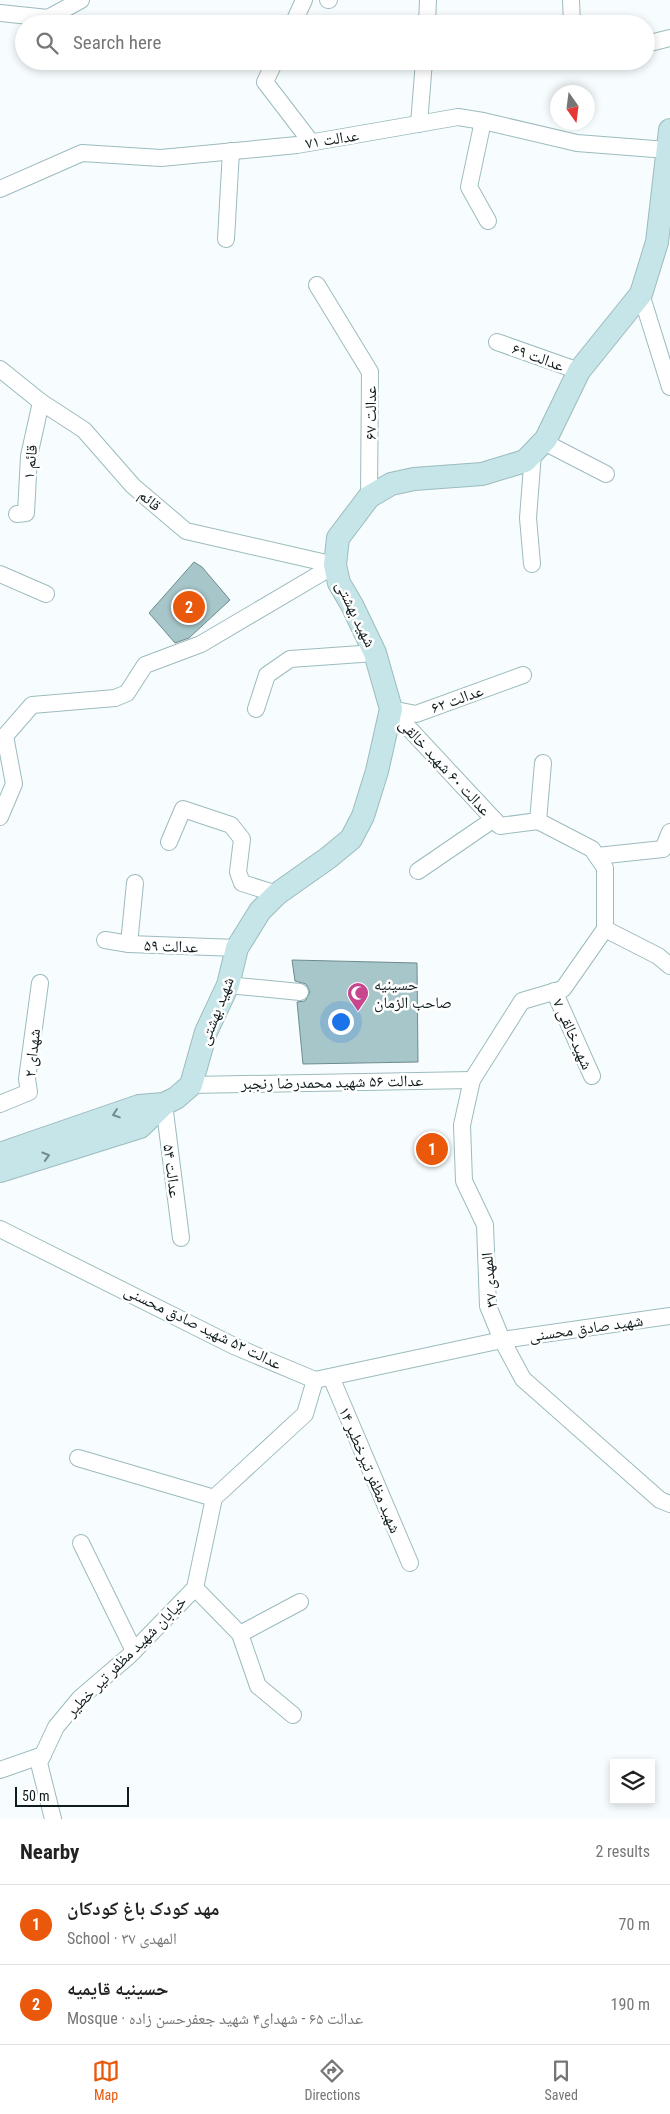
<!DOCTYPE html>
<html lang="en">
<head>
<meta charset="utf-8">
<style>
	:root { --surface:#fff; --page:#f6f6f6; --text:#222; --muted:#767676; --line:#e0e0e0; --accent:#ea580c }
	body { margin:0; font-family:"Roboto Condensed","Noto Naskh Arabic",sans-serif; background:var(--page); color:var(--text) }
	.controls { position:absolute; right:15px; bottom:15px; display:grid; overflow:hidden; border-radius:0px; box-shadow:0 2px 8px #0003 }
	.controls button { width:45px; height:45px; display:grid; place-items:center; padding:0; border:0; border-bottom:1px solid var(--line); background:var(--surface); color:var(--text); font:25px sans-serif }
	.compass { position:absolute; left:550px; top:85px; width:45px; height:45px; border-radius:50%; background:var(--surface); box-shadow:0 2px 8px #0003; rotate:166deg }
	.scale { position:absolute; left:15px; bottom:12px; width:114px; box-sizing:border-box; padding-left:5px; border:2px solid #0f1b1c; border-top:0; font-size:14px; line-height:18px; white-space:nowrap; color:#0f1b1c; -webkit-text-stroke:4px #fff; paint-order:stroke }
	.you { position:absolute; left:340px; top:1021px; width:18px; height:18px; margin:-12px; border:4px solid #fff; border-radius:50%; background:#1a73e8; box-shadow:0 0 0 8px #1a73e833 }
	.badge { display:grid; place-items:center; width:32px; height:32px; border-radius:50%; background:var(--accent); color:#fff; font-size:16px; font-weight:700 }
	.pin { position:absolute; translate:-50% -50%; border:2px solid #fff; box-shadow:0 1px 5px #0006 }
	.list { margin:0; padding:0; list-style:none }
	h2 { display:flex; justify-content:space-between; align-items:center; height:65px; margin:0; padding:0 20px; font-size:21px }
	h2 small { font-size:16px; font-weight:400; color:var(--muted) }
	.list li { display:grid; grid-template-columns:32px 1fr auto; gap:15px; align-items:center; box-sizing:border-box; height:80px; padding:0 20px; border-top:1px solid var(--line) }
	.list b { display:block; font-size:19px; white-space:nowrap }
	.list p { margin:0; font-size:16px; white-space:nowrap; color:var(--muted) }
	.list em { font-size:16px; font-style:normal; color:var(--muted) }
	.icon { flex:none; width:28px; height:28px; fill:none; stroke:currentColor; stroke-width:2; stroke-linecap:round; stroke-linejoin:round }
	.map { position:relative; flex:none; width:670px; height:1819px; overflow:hidden }
	.search { position:absolute; background:var(--surface); box-shadow:0 2px 8px #0003; left:15px; right:15px; top:15px; height:55px; display:flex; align-items:center; gap:12px; box-sizing:border-box; padding:0 18px; border-radius:28px; color:var(--muted); font-size:19px }
	.sheet { height:225px; background:var(--surface) }
	nav { display:flex; justify-content:space-around; align-items:center; box-sizing:border-box; height:70px; border-top:1px solid var(--line); background:var(--surface); font-size:14px; color:var(--muted) }
	nav a { display:grid; justify-items:center; gap:2px }
	nav .on { color:var(--accent) }
	.map>svg:first-child { display:block }
	.building { fill:#a7c6c9; stroke:#6d8b8e }
	.lines { fill:none; stroke-linecap:round; stroke-linejoin:round }
	.street-casing { stroke:#9cbbbe; stroke-width:18 }
	.secondary-casing { stroke:#9cbbbe; stroke-width:24 }
	.street { stroke:#fff; stroke-width:16 }
	.secondary { stroke:#c5e5e8; stroke-width:22 }
	.oneway { stroke:#738a8c }
	.labels { text-anchor:middle; dominant-baseline:central; stroke-width:5; stroke-linejoin:round; paint-order:stroke }
	.street-label { font-size:16px; fill:#0f1b1c; stroke:#fff }
	.poi-label { font-size:16px; fill:#0f1b1c; stroke:#fff; text-anchor:start }
</style>
</head>
<body>
<div class="map">
<svg width="670" height="1819" viewBox="0 0 670 1819">
	<rect width="100%" height="100%" fill="#f7fdfe"/>
	<!-- building -->
	<g class="building">
		<path d="M194,562L202,567L230,600L189,638L175,643L149,613Z"/>
		<path d="M292,960L417,963L418,1062L303,1064L297,1002L305,1001L310,992L306,984L295,981Z"/>
	</g>
	<g class="lines">
		<!-- street casing -->
		<g class="street-casing">
			<g id="street">
				<path d="M328,0H329"/>
				<path d="M571,0L572,24"/>
				<path d="M0,13L48,18L81,0"/>
				<path d="M293,24L304,0"/>
				<path d="M427,24L428,0"/>
				<path d="M646,44L670,38"/>
				<path d="M275,61L265,82L311,142"/>
				<path d="M483,121L469,187L488,221"/>
				<path d="M419,124L424,61"/>
				<path d="M0,189L82,153L161,158L297,145L458,117L483,121L577,143L667,150"/>
				<path d="M226,239L231,151"/>
				<path d="M317,285L370,372L369,497"/>
				<path d="M641,294L670,387"/>
				<path d="M497,342L579,371"/>
				<path d="M0,369L41,402L84,430L133,486L186,531L335,565"/>
				<path d="M544,442L606,474"/>
				<path d="M17,514L26,513L29,456L41,402"/>
				<path d="M532,564L528,518L533,453"/>
				<path d="M0,574L46,594"/>
				<path d="M256,709L267,675L290,659L375,653"/>
				<path d="M391,709L500,826L538,821L592,849L605,868V929L563,989L522,1001L472,1080L462,1125L464,1181L485,1225L488,1306L502,1340L523,1379L660,1500L670,1504"/>
				<path d="M391,709L416,714L523,675"/>
				<path d="M5,736L32,705L115,698L127,693L145,665L201,644L335,565"/>
				<path d="M0,817L14,784L5,736"/>
				<path d="M538,821L543,763"/>
				<path d="M169,842L183,809L231,825L242,839L238,872L242,883L277,894"/>
				<path d="M597,856L663,849L670,832"/>
				<path d="M418,871L494,819"/>
				<path d="M605,929L658,956L670,966"/>
				<path d="M105,940L129,944L237,948"/>
				<path d="M129,944L135,883"/>
				<path d="M228,985L300,992"/>
				<path d="M554,991L592,1076"/>
				<path d="M191,1085L472,1080"/>
				<path d="M0,1104L29,1092L27,1079L40,983"/>
				<path d="M164,1104L181,1238"/>
				<path d="M0,1229L234,1346L315,1380L502,1340L670,1316"/>
				<path d="M331,1377L410,1563"/>
				<path d="M78,1458L214,1498"/>
				<path d="M81,1543L134,1651"/>
				<path d="M195,1588L240,1634L258,1686L293,1715"/>
				<path d="M240,1634L300,1602"/>
				<path d="M0,1770L43,1755"/>
				<path d="M53,1819L39,1763L56,1727L80,1698L129,1656L195,1588L214,1498L305,1414L315,1380"/>
			</g>
		</g>
		<!-- secondary casing -->
		<g class="secondary-casing">
			<g id="secondary">
				<path d="M0,1154L139,1106L164,1104L176,1098L191,1085L206,1032L228,985L237,948L260,911L277,894L328,858L351,839L363,816L377,771L391,709L375,653L352,605L339,583L335,565L338,538L369,497L391,484L414,479L482,474L525,461L546,439L579,371L641,294L657,242L670,130"/>
				<path d="M0,1171L140,1127L164,1104"/>
			</g>
		</g>
		<!-- street -->
		<use href="#street" class="street"/>
		<!-- secondary -->
		<use href="#secondary" class="secondary"/>
	</g>
	<!-- one-way arrows -->
	<defs><path id="oneway-chevron" d="M-2-3.5L2.5 0L-2 3.5" fill="none" stroke-width="1.6" stroke-linecap="round" stroke-linejoin="round" transform="scale(1.25)"/></defs>
	<g class="oneway">
		<use href="#oneway-chevron" transform="translate(116 1114) rotate(161)"/>
		<use href="#oneway-chevron" transform="translate(46 1156) rotate(-17)"/>
	</g>
	<!-- icons -->
	<defs>
		<g id="mosque-pin" transform="scale(1.125)"><path d="M0 17L-7.5 6A9.5 9.5 0 1 1 7.5 6Z" fill="#c8468e" stroke="#fff"/><path d="M3.5-4.9A6 6 0 1 0 3.5 4.9A5 5 0 1 1 3.5-4.9Z" fill="#fff"/></g>
	</defs>
	<g fill-rule="evenodd">
		<use href="#mosque-pin" x="358" y="993"/>
	</g>
	<g class="labels">
		<!-- street labels -->
		<g class="street-label">
			<text transform="translate(332 139) rotate(-9)">عدالت ۷۱</text>
			<text transform="translate(538 357) rotate(20)">عدالت ۶۹</text>
			<text transform="translate(370 413) rotate(-90)">عدالت ۶۷</text>
			<text transform="translate(30 462) rotate(-84)">قائم ۱</text>
			<text transform="translate(150 500) rotate(40)">قائم</text>
			<text transform="translate(356 614) rotate(64)">شهید بهشتی</text>
			<text transform="translate(457 699) rotate(-20)">عدالت ۶۲</text>
			<text transform="translate(445 767) rotate(47)">عدالت ۶۰ شهید خالقی</text>
			<text transform="translate(171 946) rotate(2)">عدالت ۵۹</text>
			<text transform="translate(216 1011) rotate(-69)">شهید بهشتی</text>
			<text transform="translate(573 1034) rotate(66)">شهیدخالقی ۷</text>
			<text transform="translate(32 1053) rotate(-84)">شهدای ۲</text>
			<text transform="translate(332 1082) rotate(-1)">عدالت ۵۶ شهید محمدرضا رنجبر</text>
			<text transform="translate(172 1171) rotate(83)">عدالت ۵۴</text>
			<text transform="translate(489 1280) rotate(-95)">المهدی ۳۷</text>
			<text transform="translate(203 1327) rotate(26)">عدالت ۵۲ شهید صادق محسنی</text>
			<text transform="translate(586 1328) rotate(-8)">شهید صادق محسنی</text>
			<text transform="translate(370 1470) rotate(67)">شهید مظفر تیرخطیر ۱۴</text>
			<text transform="translate(126 1656) rotate(-45)">خیابان شهید مظفر تیر خطیر</text>
		</g>
		<!-- poi labels -->
		<g class="poi-label">
			<text x="374" y="984">حسینیه<tspan x="374" dy="18">صاحب الزمان</tspan></text>
		</g>
	</g>
</svg>
<div class="controls">
<button><svg class="icon" aria-label="layers" viewBox="0 0 24 24"><path d="M12 4l9 5-9 5-9-5zM3 14l9 5 9-5"/></svg></button>
</div>
<svg class="compass" viewBox="-18 -18 36 36"><path d="M0-13l5 13h-10z" fill="#e53935"/><path d="M0 13l5-13h-10z" fill="#767676"/></svg>
<div class="scale">50 m</div>
<div class="you"></div>
<div class="pin badge" style="left:432px;top:1149px">1</div>
<div class="pin badge" style="left:189px;top:607px">2</div>
<div class="search"><svg class="icon" aria-label="search" viewBox="0 0 24 24"><circle cx="10" cy="10" r="6"/><path d="M15 15l6 6"/></svg>Search here</div>
</div>
<section class="sheet">
<h2>Nearby<small>2 results</small></h2>
<ul class="list">
<li><span class="badge">1</span><div><b>مهد کودک باغ کودکان</b><p>School · المهدی ۳۷</p></div><em>70 m</em></li>
<li><span class="badge">2</span><div><b>حسینیه قایمیه</b><p>Mosque · عدالت ۶۵ - شهدای۴ شهید جعفرحسن زاده</p></div><em>190 m</em></li>
</ul>
</section>
<nav>
<a class="on"><svg class="icon" aria-label="map" viewBox="0 0 24 24"><path d="M3 6l6-2 6 2 6-2v14l-6 2-6-2-6 2zM9 4v14M15 6v14"/></svg>Map</a>
<a><svg class="icon" aria-label="directions" viewBox="0 0 24 24"><path d="M12 3l9 9-9 9-9-9zM9 14v-3h6M13 9l2 2-2 2"/></svg>Directions</a>
<a><svg class="icon" aria-label="saved" viewBox="0 0 24 24"><path d="M7 4h10v16l-5-4-5 4z"/></svg>Saved</a>
</nav>
</body>
</html>
